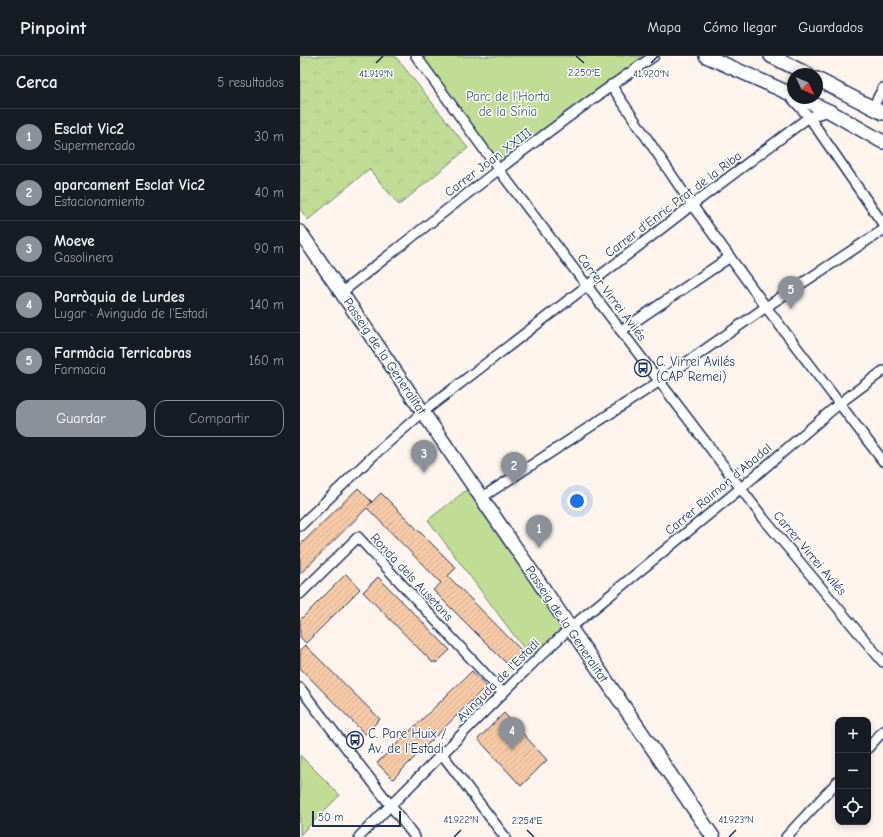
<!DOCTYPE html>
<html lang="es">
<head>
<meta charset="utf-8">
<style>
	:root { --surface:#171b24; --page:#20242c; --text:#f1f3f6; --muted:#9ea1a6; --line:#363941; --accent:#8c9099 }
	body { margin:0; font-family:"Comic Neue",sans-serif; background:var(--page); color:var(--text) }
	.controls { position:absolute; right:12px; bottom:12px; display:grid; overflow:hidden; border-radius:8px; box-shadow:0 2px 6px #0003 }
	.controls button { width:36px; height:36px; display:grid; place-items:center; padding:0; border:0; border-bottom:1px solid var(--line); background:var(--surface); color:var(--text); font:20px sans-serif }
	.compass { position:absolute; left:487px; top:12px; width:36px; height:36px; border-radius:50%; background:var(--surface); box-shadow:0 2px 6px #0003; rotate:134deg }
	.scale { position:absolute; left:12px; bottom:10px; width:89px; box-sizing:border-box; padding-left:4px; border:2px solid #1b2f5e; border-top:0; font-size:11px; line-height:14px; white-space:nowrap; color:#1b2f5e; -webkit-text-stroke:3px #fff; paint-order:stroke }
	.you { position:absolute; left:277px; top:445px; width:14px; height:14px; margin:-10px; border:3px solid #fff; border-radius:50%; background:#1a73e8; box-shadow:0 0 0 6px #1a73e833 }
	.badge { display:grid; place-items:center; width:26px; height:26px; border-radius:50%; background:var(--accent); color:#fff; font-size:13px; font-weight:700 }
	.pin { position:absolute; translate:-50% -33px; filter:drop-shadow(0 1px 2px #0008) }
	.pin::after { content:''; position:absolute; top:21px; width:14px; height:12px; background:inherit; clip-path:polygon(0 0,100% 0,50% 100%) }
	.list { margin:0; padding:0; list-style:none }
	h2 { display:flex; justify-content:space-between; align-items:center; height:52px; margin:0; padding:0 16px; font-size:17px }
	h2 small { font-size:13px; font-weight:400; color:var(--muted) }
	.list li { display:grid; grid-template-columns:26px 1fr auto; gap:12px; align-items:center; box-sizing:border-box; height:56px; padding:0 16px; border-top:1px solid var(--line) }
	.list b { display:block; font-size:15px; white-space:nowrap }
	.list p { margin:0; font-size:13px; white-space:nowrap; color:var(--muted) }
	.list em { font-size:13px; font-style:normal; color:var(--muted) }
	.actions { display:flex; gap:8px; padding:12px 16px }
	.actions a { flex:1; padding:9px 0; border:1px solid var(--accent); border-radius:12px; text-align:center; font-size:14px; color:var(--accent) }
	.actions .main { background:var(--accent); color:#fff }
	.icon { flex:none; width:22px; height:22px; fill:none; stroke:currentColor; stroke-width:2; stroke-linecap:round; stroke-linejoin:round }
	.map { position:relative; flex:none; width:583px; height:781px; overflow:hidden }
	header { display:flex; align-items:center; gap:24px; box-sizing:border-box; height:56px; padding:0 20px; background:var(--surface); border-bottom:1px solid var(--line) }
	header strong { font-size:19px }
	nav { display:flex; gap:22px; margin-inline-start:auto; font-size:14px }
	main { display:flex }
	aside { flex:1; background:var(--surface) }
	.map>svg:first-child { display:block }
	.grass { fill:url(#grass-tufts); stroke:#6e867a }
	.green { fill:#c1dd95; stroke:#6e867a }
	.building { fill:url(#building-hatch); stroke:#1b2f5e }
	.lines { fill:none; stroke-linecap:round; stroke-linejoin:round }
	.street-casing { stroke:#1b2f5e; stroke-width:12 }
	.secondary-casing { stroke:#1b2f5e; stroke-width:16 }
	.street { stroke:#fff; stroke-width:9 }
	.secondary { stroke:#fff; stroke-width:13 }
	.ticks { fill:none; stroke:#1b2f5e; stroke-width:1.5 }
	.labels { text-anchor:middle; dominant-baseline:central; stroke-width:3; stroke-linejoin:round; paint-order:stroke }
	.park-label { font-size:13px; fill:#445a6c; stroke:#fff }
	.street-label { font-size:13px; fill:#1b2f5e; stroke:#fff }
	.poi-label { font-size:13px; fill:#1b2f5e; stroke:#fff; text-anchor:start }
	.ticks-label { font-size:10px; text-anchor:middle; fill:#1b2f5e; stroke:#fff; stroke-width:3; stroke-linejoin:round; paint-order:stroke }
</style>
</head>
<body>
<header>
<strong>Pinpoint</strong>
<nav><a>Mapa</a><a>Cómo llegar</a><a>Guardados</a></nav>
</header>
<main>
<aside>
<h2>Cerca<small>5 resultados</small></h2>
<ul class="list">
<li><span class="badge">1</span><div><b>Esclat Vic2</b><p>Supermercado</p></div><em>30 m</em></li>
<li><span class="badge">2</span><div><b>aparcament Esclat Vic2</b><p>Estacionamiento</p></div><em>40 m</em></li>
<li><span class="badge">3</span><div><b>Moeve</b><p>Gasolinera</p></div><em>90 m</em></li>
<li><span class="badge">4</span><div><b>Parròquia de Lurdes</b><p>Lugar · Avinguda de l'Estadi</p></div><em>140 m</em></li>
<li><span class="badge">5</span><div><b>Farmàcia Terricabras</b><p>Farmacia</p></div><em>160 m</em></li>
</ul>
<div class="actions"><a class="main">Guardar</a><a>Compartir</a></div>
</aside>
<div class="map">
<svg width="583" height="781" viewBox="0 0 583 781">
	<defs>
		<pattern id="grass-tufts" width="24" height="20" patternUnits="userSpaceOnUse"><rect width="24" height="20" fill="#c1dd95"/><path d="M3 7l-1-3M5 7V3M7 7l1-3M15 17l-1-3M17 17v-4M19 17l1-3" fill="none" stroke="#a5be83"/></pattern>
		<pattern id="building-hatch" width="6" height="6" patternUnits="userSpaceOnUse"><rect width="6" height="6" fill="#f7caa6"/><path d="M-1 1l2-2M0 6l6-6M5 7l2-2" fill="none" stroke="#d3ae91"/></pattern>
	</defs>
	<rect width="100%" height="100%" fill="#fdf4ed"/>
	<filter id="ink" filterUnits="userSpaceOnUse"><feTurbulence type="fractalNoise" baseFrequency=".025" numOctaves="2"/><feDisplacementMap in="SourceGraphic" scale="8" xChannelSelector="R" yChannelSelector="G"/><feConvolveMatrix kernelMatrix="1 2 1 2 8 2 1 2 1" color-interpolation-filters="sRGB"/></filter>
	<g filter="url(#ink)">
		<!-- grass -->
		<path class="grass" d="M0,0H95L168,92L99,149L69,113L8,164L0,153Z"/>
		<!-- green -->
		<g class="green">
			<path d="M116,0H354L199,114Z"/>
			<path d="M173,429L270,572L234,606L128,464Z"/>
			<path d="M0,699L40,739L0,779Z"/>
		</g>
		<!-- building -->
		<g class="building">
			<path d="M58,432L72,446L68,450L81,437L156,512L148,520L222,595L208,609L133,534L141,527L67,452L0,518V489Z"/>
			<path d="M46,518L60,533L6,587L0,581V564Z"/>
			<path d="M78,521L150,594L136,607L135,605L133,607L63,536Z"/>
			<path d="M5,589L80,663L65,678L0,612V594Z"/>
			<path d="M172,615L186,630L93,723L77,707Z"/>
			<path d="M204,657L247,704L221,730L178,683Z"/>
		</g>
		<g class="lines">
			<!-- street casing -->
			<g class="street-casing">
				<g id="street">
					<path d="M116,0L199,114L464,463L583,606"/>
					<path d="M311,29L392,149L466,251L583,405"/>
					<path d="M487,37L509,61L583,168"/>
					<path d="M573,51L583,32"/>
					<path d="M41,237C144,156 246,74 354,0"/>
					<path d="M321,275L430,201"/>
					<path d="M181,442L360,325L466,251L583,174"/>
					<path d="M0,470L76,397L123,356L392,149L509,61L529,55"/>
					<path d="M0,538L58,481L203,637"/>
					<path d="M0,632L115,781"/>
					<path d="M568,692L583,675"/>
					<path d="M142,698L205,781"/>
					<path d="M59,781L234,606L270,572L441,432L540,347L583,315"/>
					<path d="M486,781L538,725"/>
				</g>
			</g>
			<!-- secondary casing -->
			<g class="secondary-casing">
				<g id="secondary">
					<path d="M406,0L493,39"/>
					<path d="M471,0L507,18"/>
					<path d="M517,23L583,57"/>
					<path d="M500,42L529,55L583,86"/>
					<path d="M0,176L413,781"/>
				</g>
			</g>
			<!-- street -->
			<use href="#street" class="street"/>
			<!-- secondary -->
			<use href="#secondary" class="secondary"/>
		</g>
	</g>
	<!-- ticks -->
	<path class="ticks" d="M276,0L284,7M76,7L83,0M351,7L358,0M227,774L234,781M154,781L161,774M429,781L436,774"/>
	<!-- icons -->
	<defs>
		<g id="bus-ring" transform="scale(0.9)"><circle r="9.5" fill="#fff" stroke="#1b2f5e" stroke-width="1.5"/><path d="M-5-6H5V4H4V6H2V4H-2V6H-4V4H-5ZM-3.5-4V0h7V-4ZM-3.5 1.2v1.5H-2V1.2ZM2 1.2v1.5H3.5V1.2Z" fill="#1b2f5e"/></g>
	</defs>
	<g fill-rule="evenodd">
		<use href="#bus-ring" x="343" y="312"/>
		<use href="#bus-ring" x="55" y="684"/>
	</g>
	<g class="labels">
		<!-- park labels -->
		<g class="park-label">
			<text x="208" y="40">Parc de l'Horta<tspan x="208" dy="15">de la Sínia</tspan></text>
		</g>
		<!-- street labels -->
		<g class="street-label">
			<text transform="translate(188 106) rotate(-37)">Carrer Joan XXIII</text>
			<text transform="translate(373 148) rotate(-37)">Carrer d'Enric Prat de la Riba</text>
			<text transform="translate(312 241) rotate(53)">Carrer Virrei Avilés</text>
			<text transform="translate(85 300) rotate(56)">Passeig de la Generalitat</text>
			<text transform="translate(418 433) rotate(-40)">Carrer Raimon d'Abadal</text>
			<text transform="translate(510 497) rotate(50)">Carrer Virrei Avilés</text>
			<text transform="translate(112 521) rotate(47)">Ronda dels Ausetans</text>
			<text transform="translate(267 568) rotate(56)">Passeig de la Generalitat</text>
			<text transform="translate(198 624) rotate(-45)">Avinguda de l'Estadi</text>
		</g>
		<!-- poi labels -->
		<g class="poi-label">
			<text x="356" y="305">C. Virrei Avilés<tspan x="356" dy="15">(CAP Remei)</tspan></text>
			<text x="68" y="677">C. Pare Huix /<tspan x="68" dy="15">Av. de l'Estadi</tspan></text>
		</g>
	</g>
	<g class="ticks-label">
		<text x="284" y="20">2.250°E</text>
		<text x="76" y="21">41.919°N</text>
		<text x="351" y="21">41.920°N</text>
		<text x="161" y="767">41.922°N</text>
		<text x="436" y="767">41.923°N</text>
		<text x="227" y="768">2.254°E</text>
	</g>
</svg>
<div class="controls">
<button>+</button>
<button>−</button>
<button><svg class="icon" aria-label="locate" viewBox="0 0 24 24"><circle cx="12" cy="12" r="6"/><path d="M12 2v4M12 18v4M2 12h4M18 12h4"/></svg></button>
</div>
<svg class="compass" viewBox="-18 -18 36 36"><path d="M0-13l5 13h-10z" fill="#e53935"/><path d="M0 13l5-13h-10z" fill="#9ea1a6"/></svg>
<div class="scale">50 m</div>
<div class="you"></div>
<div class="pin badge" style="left:239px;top:492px">1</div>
<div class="pin badge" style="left:214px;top:429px">2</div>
<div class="pin badge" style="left:124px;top:417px">3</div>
<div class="pin badge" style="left:212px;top:694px">4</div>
<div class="pin badge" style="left:491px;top:253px">5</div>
</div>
</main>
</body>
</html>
